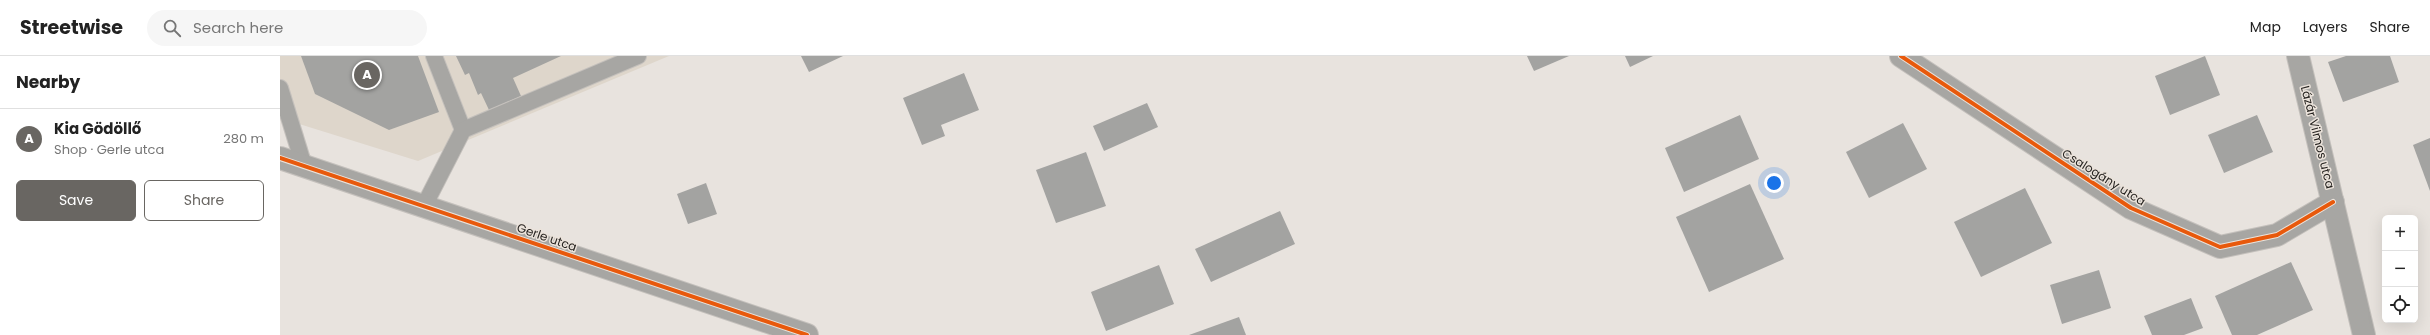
<!DOCTYPE html>
<html lang="en">
<head>
<meta charset="utf-8">
<style>
	:root { --surface:#fff; --page:#f6f6f6; --text:#222; --muted:#767676; --line:#e0e0e0; --accent:#696662 }
	body { margin:0; font-family:Poppins,sans-serif; background:var(--page); color:var(--text) }
	.controls { position:absolute; right:12px; bottom:12px; display:grid; overflow:hidden; border-radius:6px; box-shadow:0 4px 16px #0002 }
	.controls button { width:36px; height:36px; display:grid; place-items:center; padding:0; border:0; border-bottom:1px solid var(--line); background:var(--surface); color:var(--text); font:20px sans-serif }
	.you { position:absolute; left:1494px; top:127px; width:14px; height:14px; margin:-10px; border:3px solid #fff; border-radius:50%; background:#1a73e8; box-shadow:0 0 0 6px #1a73e833 }
	.badge { display:grid; place-items:center; width:26px; height:26px; border-radius:50%; background:var(--accent); color:#fff; font-size:13px; font-weight:700 }
	.pin { position:absolute; translate:-50% -50%; border:2px solid #fff; box-shadow:0 1px 4px #0006 }
	.list { margin:0; padding:0; list-style:none }
	h2 { display:flex; justify-content:space-between; align-items:center; height:52px; margin:0; padding:0 16px; font-size:17px }
	h2 small { font-size:13px; font-weight:400; color:var(--muted) }
	.list li { display:grid; grid-template-columns:26px 1fr auto; gap:12px; align-items:center; box-sizing:border-box; height:60px; padding:0 16px; border-top:1px solid var(--line) }
	.list b { display:block; font-size:15px; white-space:nowrap }
	.list p { margin:0; font-size:13px; white-space:nowrap; color:var(--muted) }
	.list em { font-size:13px; font-style:normal; color:var(--muted) }
	.actions { display:flex; gap:8px; padding:12px 16px }
	.actions a { flex:1; padding:9px 0; border:1px solid var(--accent); border-radius:6px; text-align:center; font-size:14px; color:var(--accent) }
	.actions .main { background:var(--accent); color:#fff }
	.icon { flex:none; width:22px; height:22px; fill:none; stroke:currentColor; stroke-width:2; stroke-linecap:round; stroke-linejoin:round }
	.map { position:relative; flex:none; width:2150px; height:279px; overflow:hidden }
	header { display:flex; align-items:center; gap:24px; box-sizing:border-box; height:56px; padding:0 20px; background:var(--surface); border-bottom:1px solid var(--line) }
	header strong { font-size:19px }
	nav { display:flex; gap:22px; margin-inline-start:auto; font-size:14px }
	.search { width:280px; height:36px; background:var(--page); display:flex; align-items:center; gap:10px; box-sizing:border-box; padding:0 14px; border-radius:22px; color:var(--muted); font-size:15px }
	main { display:flex }
	aside { flex:1; background:var(--surface) }
	.map>svg:first-child { display:block }
	.built { fill:#ded6cb }
	.building { fill:#a3a3a1 }
	.lines { fill:none; stroke-linecap:round; stroke-linejoin:round }
	.lane-casing { stroke:#c4c0bc; stroke-width:18 }
	.street-casing { stroke:#c4c0bc; stroke-width:24 }
	.lane { stroke:#a7a6a3; stroke-width:16 }
	.street { stroke:#a7a6a3; stroke-width:22 }
	.cycleway-casing { stroke:#ebe3db; stroke-width:6 }
	.cycleway { stroke:#e8590c; stroke-width:4 }
	.labels { text-anchor:middle; dominant-baseline:central; stroke-width:3; stroke-linejoin:round; paint-order:stroke }
	.street-label { font-size:12px; fill:#25221f; stroke:#ebe3db }
</style>
</head>
<body>
<header>
<strong>Streetwise</strong>
<div class="search"><svg class="icon" aria-label="search" viewBox="0 0 24 24"><circle cx="10" cy="10" r="6"/><path d="M15 15l6 6"/></svg>Search here</div>
<nav><a>Map</a><a>Layers</a><a>Share</a></nav>
</header>
<main>
<aside>
<h2>Nearby<small></small></h2>
<ul class="list">
<li><span class="badge">A</span><div><b>Kia Gödöllő</b><p>Shop · Gerle utca</p></div><em>280 m</em></li>
</ul>
<div class="actions"><a class="main">Save</a><a>Share</a></div>
</aside>
<div class="map">
<svg width="2150" height="279" viewBox="0 0 2150 279">
	<rect width="100%" height="100%" fill="#e8e3de"/>
	<!-- built -->
	<path class="built" d="M0,0H389L138,105L0,62Z"/>
	<!-- building -->
	<g class="building">
		<path d="M21,0H138L159,56L109,74L35,38Z"/>
		<path d="M176,0H281L233,22L241,40L209,54L201,37L198,39L189,17L185,19Z"/>
		<path d="M521,0H563L529,16Z"/>
		<path d="M1247,0H1289L1254,15Z"/>
		<path d="M1345,0H1373L1350,11Z"/>
		<path d="M1925,0L1940,39L1890,59L1875,20Z"/>
		<path d="M2066,0H2110L2119,26L2063,46L2048,6Z"/>
		<path d="M684,17L699,54L661,69L665,80L642,89L623,42Z"/>
		<path d="M867,47L878,71L824,95L813,70Z"/>
		<path d="M1460,59L1479,103L1404,136L1385,92Z"/>
		<path d="M1977,59L1993,96L1944,117L1928,79Z"/>
		<path d="M1623,67L1647,113L1589,142L1566,96Z"/>
		<path d="M2150,82V135L2133,89Z"/>
		<path d="M806,96L826,150L776,167L756,114Z"/>
		<path d="M426,127L437,158L408,168L397,138Z"/>
		<path d="M1470,128L1504,203L1429,236L1396,161Z"/>
		<path d="M1745,132L1772,187L1701,221L1674,166Z"/>
		<path d="M1000,155L1015,188L931,226L915,193Z"/>
		<path d="M2011,206L2033,254L1977,279H1952L1935,240Z"/>
		<path d="M879,209L894,248L826,275L811,236Z"/>
		<path d="M1819,214L1831,252L1782,268L1770,229Z"/>
		<path d="M1911,242L1923,272L1904,279H1872L1864,260Z"/>
		<path d="M959,261L966,279H909Z"/>
	</g>
	<g class="lines">
		<!-- lane casing -->
		<g class="lane-casing">
			<g id="lane">
				<path d="M154,0L183,74"/>
				<path d="M0,32L24,110"/>
				<path d="M144,150L183,74L358,0"/>
			</g>
		</g>
		<!-- street casing -->
		<g class="street-casing">
			<g id="street">
				<path d="M1621,0L1851,152L1940,191L1997,179L2053,146"/>
				<path d="M2018,0L2084,279"/>
				<path d="M0,102L527,279"/>
			</g>
		</g>
		<!-- lane -->
		<use href="#lane" class="lane"/>
		<!-- street -->
		<use href="#street" class="street"/>
		<!-- cycleway casing -->
		<g class="cycleway-casing">
			<g id="cycleway">
				<path d="M1621,0L1851,152L1940,191L1997,179L2053,146"/>
				<path d="M0,102L527,279"/>
			</g>
		</g>
		<!-- cycleway -->
		<use href="#cycleway" class="cycleway"/>
	</g>
	<g class="labels">
		<!-- street labels -->
		<g class="street-label">
			<text transform="translate(2038 81) rotate(76)">Lázár Vilmos utca</text>
			<text transform="translate(1824 121) rotate(32)">Csalogány utca</text>
			<text transform="translate(267 181) rotate(19)">Gerle utca</text>
		</g>
	</g>
</svg>
<div class="controls">
<button>+</button>
<button>−</button>
<button><svg class="icon" aria-label="locate" viewBox="0 0 24 24"><circle cx="12" cy="12" r="6"/><path d="M12 2v4M12 18v4M2 12h4M18 12h4"/></svg></button>
</div>
<div class="you"></div>
<div class="pin badge" style="left:87px;top:19px">A</div>
</div>
</main>
</body>
</html>
